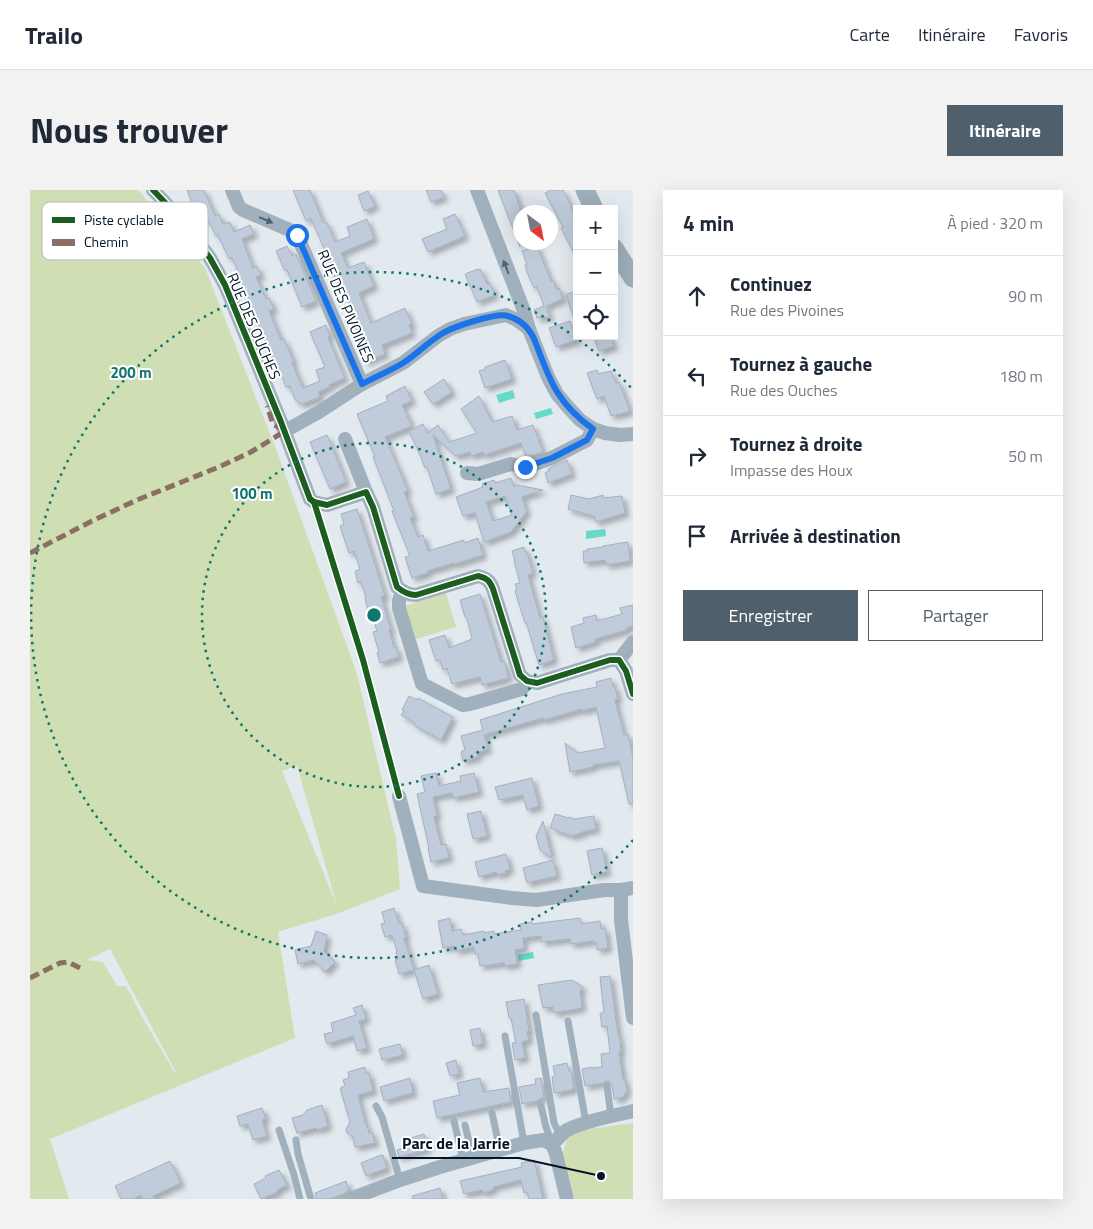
<!DOCTYPE html>
<html lang="fr">
<head>
<meta charset="utf-8">
<style>
	:root { --surface:#fff; --page:#f2f2f3; --text:#1f2937; --muted:#747a83; --line:#e0e1e3; --accent:#4f606c }
	body { margin:0; font-family:"Titillium Web",sans-serif; background:var(--page); color:var(--text) }
	.controls { position:absolute; right:15px; top:15px; display:grid; overflow:hidden; border-radius:0px; box-shadow:0 5px 20px #0002 }
	.controls button { width:45px; height:45px; display:grid; place-items:center; padding:0; border:0; border-bottom:1px solid var(--line); background:var(--surface); color:var(--text); font:25px sans-serif }
	.compass { position:absolute; left:483px; top:15px; width:45px; height:45px; border-radius:50%; background:var(--surface); box-shadow:0 5px 20px #0002; rotate:148deg }
	.stop { position:absolute; width:15px; height:15px; margin:-11px; border:4px solid #1a73e8; border-radius:50%; background:#fff }
	.stop.end { background:#1a73e8; border-color:#fff; box-shadow:0 1px 5px #0008 }
	.list { margin:0; padding:0; list-style:none }
	h2 { display:flex; justify-content:space-between; align-items:center; height:65px; margin:0; padding:0 20px; font-size:21px }
	h2 small { font-size:16px; font-weight:400; color:var(--muted) }
	.list li { display:grid; grid-template-columns:32px 1fr auto; gap:15px; align-items:center; box-sizing:border-box; height:80px; padding:0 20px; border-top:1px solid var(--line) }
	.list b { display:block; font-size:19px; white-space:nowrap }
	.list p { margin:0; font-size:16px; white-space:nowrap; color:var(--muted) }
	.list em { font-size:16px; font-style:normal; color:var(--muted) }
	.actions { display:flex; gap:10px; padding:15px 20px }
	.actions a { flex:1; padding:11px 0; border:1px solid var(--accent); border-radius:0px; text-align:center; font-size:18px; color:var(--accent) }
	.actions .main { background:var(--accent); color:#fff }
	.icon { flex:none; width:28px; height:28px; fill:none; stroke:currentColor; stroke-width:2; stroke-linecap:round; stroke-linejoin:round }
	.map { position:relative; flex:none; width:603px; height:1009px; overflow:hidden; border-radius:0px }
	header { display:flex; align-items:center; gap:30px; box-sizing:border-box; height:70px; padding:0 25px; background:var(--surface); border-bottom:1px solid var(--line) }
	header strong { font-size:24px }
	nav { display:flex; gap:28px; margin-inline-start:auto; font-size:18px }
	.intro { display:flex; align-items:center; justify-content:space-between; box-sizing:border-box; height:120px; padding:0 30px }
	h1 { margin:0; font-size:35px }
	.button { padding:12px 22px; border-radius:0px; background:var(--accent); color:#fff; font-size:18px; font-weight:700 }
	main { display:flex; gap:30px; padding:0 30px }
	aside { flex:1; background:var(--surface); border-radius:0px; box-shadow:0 5px 20px #0002 }
	.map>svg:first-child { display:block }
	.green { fill:#d0deb3; fill-rule:evenodd }
	.water { fill:#65daca }
	.building { fill:#c0ccdb; stroke:#a5b0bf; fill-rule:evenodd; filter:url(#shadow) }
	.lines { fill:none; stroke-linecap:round; stroke-linejoin:round }
	.service { stroke:#a0b0bc; stroke-width:7 }
	.minor { stroke:#a0b0bc; stroke-width:14 }
	.secondary { stroke:#9caeba; stroke-width:19 }
	.quiet { stroke:#8d6e63; stroke-width:5; stroke-dasharray:10 5; stroke-linecap:butt }
	.cycleway-casing { stroke:#fff; stroke-width:9 }
	.cycleway { stroke:#1b5e20; stroke-width:6 }
	.oneway { fill:#506370 }
	.route { stroke:#1a73e8; stroke-width:6 }
	.ring { fill:none; stroke:#0f766e; stroke-width:2.5; stroke-dasharray:2.5 5 }
	.labels { text-anchor:middle; dominant-baseline:central; stroke-width:4; stroke-linejoin:round; paint-order:stroke }
	.street-label { font-size:15px; fill:#001625; stroke:#fff }
	.key { fill:#fff; stroke:#b2b9be; stroke-width:1 }
	.key-label { font-size:14px; fill:#001625 }
	.centre { fill:#0f766e; stroke:#fff; stroke-width:2.5 }
	.ring-label { font-size:15px; text-anchor:middle; font-weight:bold; fill:#0f766e; stroke:#fff; stroke-width:4; stroke-linejoin:round; paint-order:stroke }
	.leader { fill:none; stroke:#001625; stroke-width:2 }
	.callout-dot { fill:#001625; stroke:#fff; stroke-width:2 }
	.callout-label { font-size:16px; text-anchor:middle; font-weight:bold; fill:#001625; stroke:#fff; stroke-width:4; stroke-linejoin:round; paint-order:stroke }
</style>
</head>
<body>
<header>
<strong>Trailo</strong>
<nav><a>Carte</a><a>Itinéraire</a><a>Favoris</a></nav>
</header>
<div class="intro"><h1>Nous trouver</h1><a class="button">Itinéraire</a></div>
<main>
<div class="map">
<svg width="603" height="1009" viewBox="0 0 603 1009">
	<defs>
		<filter id="shadow"><feDropShadow dx="4" dy="4" stdDeviation="2.5" flood-color="#0004"/></filter>
	</defs>
	<rect width="100%" height="100%" fill="#e2e9ef"/>
	<!-- green -->
	<g class="green">
		<path d="M0,0H108L175,78L246,259L327,484L366,649L370,699L309,723L248,742L265,848L20,949L39,1009H0ZM266,576H267L307,716L252,581ZM80,759L146,882L145,883L116,834L96,796H87L73,772L57,770Z"/>
		<path d="M416,403L426,437L386,449L375,416Z"/>
		<path d="M603,933V1009H545L533,963L539,942Z"/>
	</g>
	<!-- water -->
	<g class="water">
		<path d="M483,200L485,208L469,213L466,205Z"/>
		<path d="M521,218L523,224L506,229L504,223Z"/>
		<path d="M575,339L576,346L556,349V341Z"/>
		<path d="M503,762L504,768L489,771L488,765Z"/>
	</g>
	<!-- building -->
	<g class="building">
		<path d="M157,0H174L185,26L189,24L193,34L200,32L204,42L220,35L224,44L212,49L223,78L227,76L231,85L226,87L236,109L239,108L244,119L239,121L251,150L254,149L264,172L262,173L273,198L290,191L286,180L295,177L280,142L296,135L300,145L298,148L315,188L299,195L300,197L288,202L290,207L272,214L265,210L260,196L256,197L247,173L245,174L235,151L223,122L224,121L202,67L199,69L188,45L186,46L178,29L173,31L165,12L162,13Z"/>
		<path d="M263,0H280L293,32L297,33L305,52L320,46L317,37L337,29L344,49L311,63L318,78L334,72L344,96L329,103L341,133L375,118L382,134L379,135L382,143L352,155L355,164L335,172L329,158L334,156L322,128L325,127L314,101L311,103L303,82H304L281,28L276,31Z"/>
		<path d="M396,0H411L414,7L401,12Z"/>
		<path d="M468,0H484L490,18V57Z"/>
		<path d="M521,0H533L541,16L540,17L547,32V69L531,38L533,37L515,3Z"/>
		<path d="M338,1L345,16L334,21L328,5Z"/>
		<path d="M425,24L435,46L398,62L392,49L417,39L413,29Z"/>
		<path d="M257,56L262,66L266,64L286,111L272,117L257,80L255,81L246,61Z"/>
		<path d="M507,56L521,91L523,90L526,99L529,98L533,109L516,116L520,127L507,128L504,120L514,116L507,97L504,98L497,82L495,75L497,74L492,61Z"/>
		<path d="M448,79L451,80L457,94L460,93L465,105L447,112L435,84Z"/>
		<path d="M547,100V132H545L536,105Z"/>
		<path d="M540,131L547,150L526,157L519,138Z"/>
		<path d="M563,146H580L584,156L569,161Z"/>
		<path d="M475,170L482,189L455,198L449,181L455,179V177Z"/>
		<path d="M567,180L568,184L581,181L586,193L589,192L600,221L588,225V224L581,226L574,206L567,209L557,183Z"/>
		<path d="M414,189L422,202L403,214L394,202Z"/>
		<path d="M375,196L382,211L372,215L382,236L355,247L378,301L374,302L384,327L380,328L388,347L393,345L398,361L434,350V353L448,348L453,365L425,374L424,373L397,381L398,383L382,388L375,367L380,366L362,321H364L343,267H345L327,224L358,211L356,206Z"/>
		<path d="M449,206L462,232L482,226L487,240L503,235L513,262L496,267L491,253L454,265L453,262L441,266L440,262L426,266L403,245L421,299L406,304L397,277L395,278L391,267L379,241L393,234L397,243L408,235L419,252L447,243L431,219Z"/>
		<path d="M297,245L316,292L300,299L280,252Z"/>
		<path d="M536,270H537L542,284L518,293L515,283L519,281L518,279Z"/>
		<path d="M481,288L484,297L487,295L513,300L492,307L496,321H497L481,342L454,352L445,323L433,326L426,307L453,297L452,294L464,290L465,293ZM475,306L482,325L463,331L456,312Z"/>
		<path d="M541,305L559,309L573,305V308L592,306L595,323L566,332L564,326L538,319Z"/>
		<path d="M327,319L355,406L351,407L361,440H359L364,458L366,457L369,467L350,473L347,463L349,462L343,442L347,441L341,422L339,423L335,409L336,408L331,392L328,393L325,381L330,379L324,361L319,363L310,336L314,334L311,324Z"/>
		<path d="M598,352L600,371L576,375L575,370L554,373L553,361H558L557,359L573,357V356Z"/>
		<path d="M494,357L496,363H497L503,383L498,385L510,428L513,427L524,470L509,475L496,432L495,433L485,401L487,400L485,394L490,393L484,371H485L482,361Z"/>
		<path d="M450,404L471,472L474,471L479,488L452,495L450,487L422,494L417,478L413,480L410,470L406,471L399,450L415,445L419,458L442,449L437,428L435,427L430,410Z"/>
		<path d="M603,415V436L596,438L597,440L565,449L566,452L546,458L541,437L554,433L553,428L566,425L567,431L592,424L590,418Z"/>
		<path d="M581,488L583,497H585L588,509L585,510L594,545L598,544L603,568V614H599L589,571L563,575V577L540,582L535,553L548,563L575,558L566,517L552,521V519L514,530L513,528L454,545L458,559L447,563L448,567L433,571L431,562L435,560L431,546L453,540L450,530L532,504L567,497L566,492Z"/>
		<path d="M379,506L387,510L388,508L423,527L411,550L384,535L385,533L371,525L374,521L372,520Z"/>
		<path d="M406,583L409,596L431,591L430,586L444,583L449,602L423,608L422,603L403,607L407,626L404,627L411,655L416,654L419,668L401,672L398,658H399L387,604L395,602L391,586Z"/>
		<path d="M502,588L509,616L497,620L493,605L469,610L465,597Z"/>
		<path d="M451,621L457,646L443,649L437,624Z"/>
		<path d="M525,624L538,628L539,627L544,629L564,626L566,639L552,642V643L542,646L520,638Z"/>
		<path d="M513,631L522,668L510,660L506,646Z"/>
		<path d="M572,658L577,682L562,685L557,661Z"/>
		<path d="M476,664L480,679L475,681L476,683L467,685L466,682L449,687L445,672Z"/>
		<path d="M523,670L527,686L497,693L493,678Z"/>
		<path d="M364,718L369,734L372,733L376,747L374,748L384,780L369,784L365,770L368,769L366,762L367,761L362,745L355,747L351,734L355,733L352,722Z"/>
		<path d="M420,728L422,741L431,739L433,745L454,741V743L464,741V744L491,740L490,734L502,732V734L550,728L551,734L570,731L571,739L575,738L578,758L567,760V753H564V751L541,754L540,749L512,752L511,746L493,748L494,758L485,760L487,774L475,776L474,773L450,776L448,764H445L444,757L426,761L425,756L413,758L408,731Z"/>
		<path d="M286,741L297,745L294,761L305,772L295,782L284,770L268,774L265,760L281,756Z"/>
		<path d="M399,775L408,804L393,809L384,780Z"/>
		<path d="M580,786L588,845H589L591,862H589L593,890H595L597,901L592,908L584,909L582,895L579,891H576L573,893L555,896L552,879L561,877V878L572,877L571,864L580,863L577,836L572,837L570,823H574L570,787Z"/>
		<path d="M542,790L553,797L550,801L552,818L524,823L523,817L513,818L508,795Z"/>
		<path d="M494,809L499,841L497,842L499,850L492,852L495,868L485,870L482,853H486L481,828H479L476,812Z"/>
		<path d="M332,815L336,829L329,831L337,858L327,861L323,846L297,854L294,844L303,842L301,833L326,825L323,818Z"/>
		<path d="M450,838L453,854L443,856L440,840Z"/>
		<path d="M370,854L373,865L352,870L349,859Z"/>
		<path d="M426,870L429,884L420,886L416,873Z"/>
		<path d="M537,873L539,881H541L544,898H542V900L524,903L522,887L525,886L523,876Z"/>
		<path d="M335,877L336,884L339,883L343,901L328,905L335,933L337,935L339,943L342,942L345,953L325,957L323,947L317,943L316,939L320,932L310,898L315,896L313,890L319,888L318,882Z"/>
		<path d="M380,888L383,903L354,911L350,897Z"/>
		<path d="M450,888L453,902L479,898L481,912L407,928L403,911L430,905L427,893Z"/>
		<path d="M511,888L514,908L509,909L508,911L492,914L489,897L506,894L505,889Z"/>
		<path d="M292,915L298,936L287,940L286,938L267,943L262,928L273,925L277,920Z"/>
		<path d="M232,918L236,929L232,930L237,946L223,950L218,934L210,936L207,926Z"/>
		<path d="M394,944L398,959L369,967L367,960L383,954L381,948Z"/>
		<path d="M351,965H353L357,978L336,986L331,973Z"/>
		<path d="M504,970L513,1009H499L497,1002L494,1003L491,990L463,997V1000L453,1003L452,1000L434,1004L430,991L492,977L491,973Z"/>
		<path d="M140,971L151,993L123,1006L125,1009H113L111,1005L103,1009H91L85,996Z"/>
		<path d="M249,980L257,995L247,1000L248,1002L231,1009L224,994L236,988L235,986Z"/>
		<path d="M316,991L319,1000L313,1004L300,1009H286L285,1003Z"/>
		<path d="M410,998L413,1009H383L382,1006Z"/>
	</g>
	<g class="lines">
		<!-- service -->
		<g class="service">
			<path d="M506,825L524,933L530,945"/>
			<path d="M538,831L556,933"/>
			<path d="M475,846L494,953"/>
			<path d="M577,896L581,926"/>
			<path d="M346,916L352,927L370,990"/>
			<path d="M511,916L516,937L522,954"/>
			<path d="M462,923L470,960"/>
			<path d="M424,931L433,970"/>
			<path d="M435,935L443,968"/>
			<path d="M249,940L264,985L270,1009"/>
			<path d="M266,950L268,964L281,1009"/>
		</g>
		<!-- minor -->
		<g class="minor">
			<path d="M123,0L145,23L163,45L180,68L195,95L251,232L280,309L284,312L297,315L336,302L343,317L367,397C373,402 378,405 386,405L448,386C457,388 460,391 463,399L490,485L497,491L507,493L580,470H589L596,481L603,504"/>
			<path d="M202,0L209,17L213,20L262,41L267,45L332,194"/>
			<path d="M447,0L494,121L499,139"/>
			<path d="M255,241L289,222L332,194L373,173L408,146L420,139L434,134L476,125L487,130L499,139L518,187L527,204L538,217L550,230L563,239L575,243L590,245L603,244"/>
			<path d="M315,249L336,302"/>
			<path d="M437,283L448,284L481,274L495,277L522,268L557,250L563,239"/>
			<path d="M372,401L369,411V418L392,494L433,515L440,514L492,499L497,491"/>
			<path d="M589,470L603,452"/>
			<path d="M369,606L393,696L482,708L506,710L574,700H591L603,698"/>
			<path d="M591,700V730L603,828"/>
			<path d="M522,954C527,950 531,944 537,940C554,931 583,926 603,921"/>
			<path d="M522,954L526,964L537,1009"/>
			<path d="M320,1009L370,990L410,977L494,953L513,950L522,954"/>
		</g>
		<!-- secondary -->
		<g class="secondary">
			<path d="M555,0L564,19"/>
			<path d="M584,58L603,88"/>
		</g>
		<!-- quiet -->
		<g class="quiet">
			<path d="M0,363L62,331L107,310L189,277L221,262L255,241L243,234L237,216"/>
			<path d="M0,788L30,773L38,772L50,778"/>
		</g>
		<!-- cycleway casing -->
		<g class="cycleway-casing">
			<g id="cycleway">
				<path d="M123,0L145,23L163,45L180,68L195,95L251,232L280,309L284,312L297,315L336,302L343,317L367,397C373,402 378,405 386,405L448,386C457,388 460,391 463,399L490,485L497,491L507,493L580,470H589L596,481L603,504"/>
				<path d="M284,312L333,470L369,606"/>
			</g>
		</g>
		<!-- cycleway -->
		<use href="#cycleway" class="cycleway"/>
	</g>
	<!-- one-way arrows -->
	<defs><path id="oneway-solid" d="M-6-.8H1V-3.2L6.5 0L1 3.2V.8H-6Z" transform="scale(1.25)"/></defs>
	<g class="oneway">
		<use href="#oneway-solid" transform="translate(236 30) rotate(23)"/>
		<use href="#oneway-solid" transform="translate(476 77) rotate(-111)"/>
	</g>
	<g class="lines">
		<!-- route -->
		<path class="route" d="M267,45L332,194C345,187 360,181 373,173C387,164 398,152 413,143C423,137 467,122 478,126C492,130 500,139 505,151C520,191 527,213 563,239L557,250L522,268L495,277"/>
	</g>
	<!-- distance rings -->
	<g class="ring">
		<circle cx="344" cy="425" r="172"/>
		<path d="M603 650A343 343 0 1 1 603 200"/>
	</g>
	<g class="labels">
		<!-- street labels -->
		<g class="street-label">
			<text transform="translate(316 116) rotate(67)">RUE DES PIVOINES</text>
			<text transform="translate(224 136) rotate(67)">RUE DES OUCHES</text>
		</g>
	</g>
	<!-- legend -->
	<rect x="12" y="12" width="166" height="58" rx="8" class="key"/>
	<rect x="22" y="27" width="23" height="6" fill="#1b5e20"/>
	<rect x="22" y="49" width="23" height="7" fill="#8d6e63"/>
	<g class="key-label">
		<text x="54" y="35">Piste cyclable</text>
		<text x="54" y="57">Chemin</text>
	</g>
	<circle cx="344" cy="425" r="8" class="centre"/>
	<g class="ring-label">
		<text x="101" y="188">200 m</text>
		<text x="222" y="309">100 m</text>
	</g>
	<!-- callouts -->
	<path class="leader" d="M571 986L489 968H362"/>
	<circle class="callout-dot" cx="571" cy="986" r="5"/>
	<g class="callout-label">
		<text x="426" y="959">Parc de la Jarrie</text>
	</g>
</svg>
<div class="controls">
<button>+</button>
<button>−</button>
<button><svg class="icon" aria-label="locate" viewBox="0 0 24 24"><circle cx="12" cy="12" r="6"/><path d="M12 2v4M12 18v4M2 12h4M18 12h4"/></svg></button>
</div>
<svg class="compass" viewBox="-18 -18 36 36"><path d="M0-13l5 13h-10z" fill="#e53935"/><path d="M0 13l5-13h-10z" fill="#747a83"/></svg>
<div class="stop" style="left:267px;top:45px"></div>
<div class="stop end" style="left:495px;top:277px"></div>
</div>
<aside>
<h2>4 min<small>À pied · 320 m</small></h2>
<ul class="list">
<li><svg class="icon" aria-label="ahead" viewBox="0 0 24 24"><path d="M12 20V5M6 11l6-6 6 6"/></svg><div><b>Continuez</b><p>Rue des Pivoines</p></div><em>90 m</em></li>
<li><svg class="icon" aria-label="left" viewBox="0 0 24 24"><path d="M17 20v-9H6M10 6l-5 5 5 5"/></svg><div><b>Tournez à gauche</b><p>Rue des Ouches</p></div><em>180 m</em></li>
<li><svg class="icon" aria-label="right" viewBox="0 0 24 24"><path d="M7 20v-9h11M14 6l5 5-5 5"/></svg><div><b>Tournez à droite</b><p>Impasse des Houx</p></div><em>50 m</em></li>
<li><svg class="icon" aria-label="arrive" viewBox="0 0 24 24"><path d="M6 21V4h12l-3 4 3 4H6"/></svg><div><b>Arrivée à destination</b></div></li>
</ul>
<div class="actions"><a class="main">Enregistrer</a><a>Partager</a></div>
</aside>
</main>
</body>
</html>
